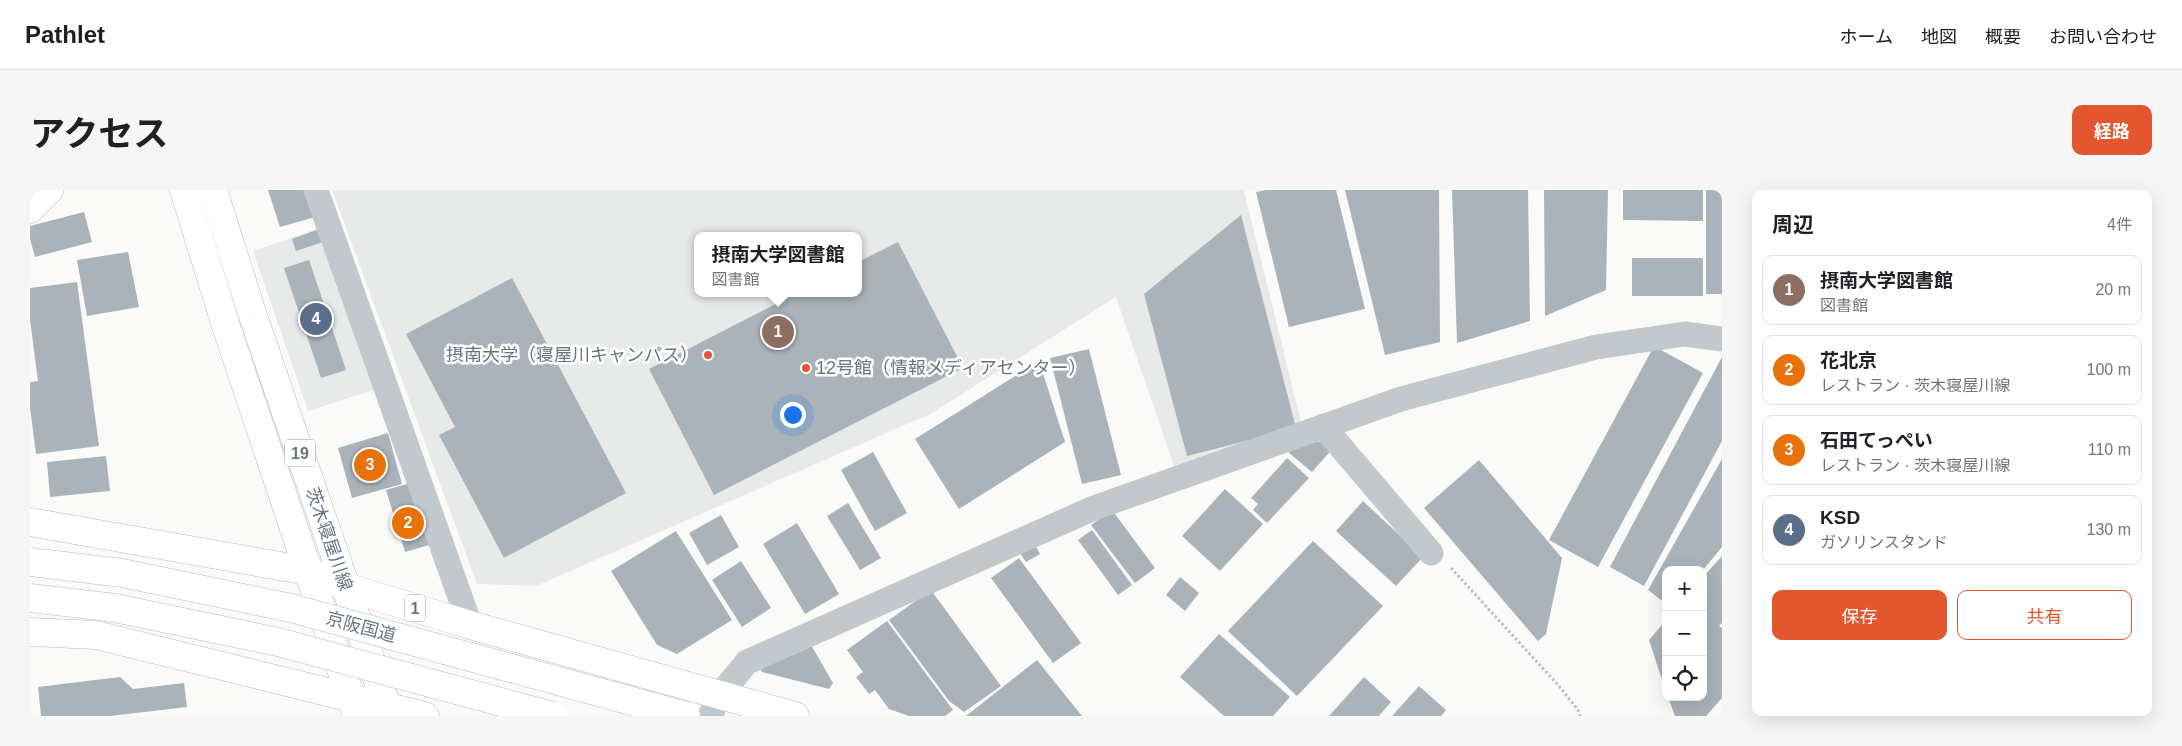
<!DOCTYPE html>
<html lang="ja">
<head>
<meta charset="utf-8">
<style>
	:root { --surface:#fff; --page:#f6f6f6; --text:#202124; --muted:#757577; --line:#e0e0e0; --accent:#e4572e }
	body { margin:0; font-family:Arial,"Noto Sans JP",sans-serif; background:var(--page); color:var(--text) }
	.controls { position:absolute; right:15px; bottom:15px; display:grid; overflow:hidden; border-radius:10px; box-shadow:0 5px 20px #0002 }
	.controls button { width:45px; height:45px; display:grid; place-items:center; padding:0; border:0; border-bottom:1px solid var(--line); background:var(--surface); color:var(--text); font:25px sans-serif }
	.you { position:absolute; left:762px; top:224px; width:18px; height:18px; margin:-12px; border:4px solid #fff; border-radius:50%; background:#1a73e8; box-shadow:0 0 0 8px #1a73e833 }
	.badge { display:grid; place-items:center; width:32px; height:32px; border-radius:50%; background:var(--accent); color:#fff; font-size:16px; font-weight:700 }
	.pin { position:absolute; translate:-50% -50%; border:2px solid #fff; box-shadow:0 1px 5px #0006 }
	.popup { position:absolute; left:664px; top:42px; width:168px; height:65px; box-sizing:border-box; display:grid; place-content:center; border-radius:10px; background:var(--surface); filter:drop-shadow(0 1px 4px #0005); font-size:16px; white-space:nowrap; color:var(--muted) }
	.popup b { font-size:19px; color:var(--text) }
	.popup::after { content:''; position:absolute; left:50%; top:100%; margin-left:-10px; border:10px solid transparent; border-top-color:var(--surface) }
	.list { margin:0; padding:0; list-style:none }
	h2 { display:flex; justify-content:space-between; align-items:center; height:65px; margin:0; padding:0 20px; font-size:21px }
	h2 small { font-size:16px; font-weight:400; color:var(--muted) }
	.list li { display:grid; grid-template-columns:32px 1fr auto; gap:15px; align-items:center; box-sizing:border-box; height:70px; margin:0 10px 10px; padding:0 10px; border:1px solid var(--line); border-radius:10px }
	.list b { display:block; font-size:19px; white-space:nowrap }
	.list p { margin:0; font-size:16px; white-space:nowrap; color:var(--muted) }
	.list em { font-size:16px; font-style:normal; color:var(--muted) }
	.actions { display:flex; gap:10px; padding:15px 20px }
	.actions a { flex:1; padding:11px 0; border:1px solid var(--accent); border-radius:10px; text-align:center; font-size:18px; color:var(--accent) }
	.actions .main { background:var(--accent); color:#fff }
	.icon { flex:none; width:28px; height:28px; fill:none; stroke:currentColor; stroke-width:2; stroke-linecap:round; stroke-linejoin:round }
	.map { position:relative; flex:none; width:1692px; height:526px; overflow:hidden; border-radius:10px }
	header { display:flex; align-items:center; gap:30px; box-sizing:border-box; height:70px; padding:0 25px; background:var(--surface); border-bottom:1px solid var(--line) }
	header strong { font-size:24px }
	nav { display:flex; gap:28px; margin-inline-start:auto; font-size:18px }
	.intro { display:flex; align-items:center; justify-content:space-between; box-sizing:border-box; height:120px; padding:0 30px }
	h1 { margin:0; font-size:35px }
	.button { padding:12px 22px; border-radius:10px; background:var(--accent); color:#fff; font-size:18px; font-weight:700 }
	main { display:flex; gap:30px; padding:0 30px }
	aside { flex:1; background:var(--surface); border-radius:10px; box-shadow:0 5px 20px #0002 }
	.map>svg:first-child { display:block }
	.built { fill:#e8e9e9; fill-rule:evenodd }
	.building { fill:#aab3b9 }
	.lines { fill:none; stroke-linecap:round; stroke-linejoin:round }
	.secondary-casing { stroke:#b3babf; stroke-width:29 }
	.primary-casing { stroke:#b5babe; stroke-width:29 }
	.trunk-casing { stroke:#b4b9bd; stroke-width:29 }
	.path { stroke:#bbbfc2; stroke-width:3; stroke-dasharray:2.5 2.5; stroke-linecap:butt }
	.minor { stroke:#c3c8cc; stroke-width:25 }
	.secondary { stroke:#fff; stroke-width:28 }
	.primary { stroke:#fff; stroke-width:28 }
	.trunk { stroke:#fff; stroke-width:28 }
	.trunk-bridge-casing { stroke:#b4b9bd; stroke-width:29; stroke-linecap:butt }
	.trunk-bridge { stroke:#fff; stroke-width:28 }
	.poi-dot { fill:#e4572e; stroke:#fff; stroke-width:2 }
	.labels { text-anchor:middle; dominant-baseline:central; stroke-width:5; stroke-linejoin:round; paint-order:stroke }
	.shield { fill:#fff; stroke:#939fa8; stroke-width:1 }
	.shield-label { font-size:16px; font-weight:bold; fill:#657683 }
	.poi-label { font-size:18px; fill:#657683; stroke:#fff; text-anchor:end }
	.street-label { font-size:18px; fill:#657683; stroke:#fff }
</style>
</head>
<body>
<header>
<strong>Pathlet</strong>
<nav><a>ホーム</a><a>地図</a><a>概要</a><a>お問い合わせ</a></nav>
</header>
<div class="intro"><h1>アクセス</h1><a class="button">経路</a></div>
<main>
<div class="map">
<svg width="1692" height="526" viewBox="0 0 1692 526">
	<rect width="100%" height="100%" fill="#fafaf8"/>
	<!-- built -->
	<g class="built">
		<path d="M302,0H1216L1214,1L1272,236L1146,282L1086,107L900,224L506,396L447,394ZM668,46H828V103H668Z"/>
		<path d="M293,37L349,198L278,221L223,61Z"/>
	</g>
	<!-- building -->
	<g class="building">
		<path d="M238,0H276L285,27L250,37Z"/>
		<path d="M1236,0H1306L1335,119L1259,137L1226,2Z"/>
		<path d="M1315,0H1409L1410,152L1355,165Z"/>
		<path d="M1422,0H1498L1500,131L1427,153Z"/>
		<path d="M1514,0H1578L1576,100L1515,126Z"/>
		<path d="M1593,0H1673V31L1593,30Z"/>
		<rect x="1676" y="0" width="16" height="104"/>
		<path d="M54,22L62,52L5,67L0,49V36Z"/>
		<path d="M1211,25L1266,238L1157,266L1114,104Z"/>
		<path d="M292,38L296,51L266,61L262,49Z"/>
		<path d="M868,52L933,178L684,305L619,179L767,103H828V72Z"/>
		<path d="M98,62L109,117L57,126L47,70Z"/>
		<rect x="1602" y="68" width="71" height="38"/>
		<path d="M279,70L316,180L291,188L254,78Z"/>
		<path d="M482,88L596,303L474,368L409,245L425,237L376,144Z"/>
		<path d="M47,92L69,256L6,264L0,218V192L8,191L0,130V98Z"/>
		<path d="M1624,156L1673,183L1568,377L1519,350Z"/>
		<path d="M1059,159L1091,285L1052,294L1020,168Z"/>
		<path d="M1692,167V251L1614,396L1580,377Z"/>
		<path d="M1009,171L1035,252L929,319L885,249Z"/>
		<path d="M358,243L372,294L322,308L308,258Z"/>
		<path d="M1281,249L1304,257L1282,282L1259,263L1267,253Z"/>
		<path d="M843,262L877,323L845,341L811,280Z"/>
		<path d="M76,266L80,301L20,307L17,272Z"/>
		<path d="M1257,268L1279,288L1237,333L1223,320L1228,314L1221,308Z"/>
		<path d="M1692,269V357L1673,380H1636V414L1618,400Z"/>
		<path d="M1449,270L1532,368L1516,444L1508,451L1394,318Z"/>
		<path d="M380,293L399,355L375,362L356,300Z"/>
		<path d="M1195,299L1233,334L1190,381L1152,346Z"/>
		<path d="M1333,311L1393,367L1366,396L1306,341Z"/>
		<path d="M818,313L851,368L830,380L797,326Z"/>
		<path d="M1082,320L1125,378L1105,393L1061,335Z"/>
		<path d="M691,325L709,357L677,375L659,343Z"/>
		<path d="M767,333L809,404L775,424L733,354Z"/>
		<path d="M1062,340L1102,395L1088,405L1048,350Z"/>
		<path d="M646,341L702,430L647,464L627,455L581,381Z"/>
		<path d="M1283,351L1353,416L1267,506L1198,441Z"/>
		<path d="M1005,355L1010,364L996,372L990,363Z"/>
		<path d="M1692,366V433L1689,436L1692,438V508L1676,526H1645L1638,507H1673V387Z"/>
		<path d="M989,368L1051,453L1023,473L961,388Z"/>
		<path d="M711,371L741,418L712,437L682,390Z"/>
		<path d="M1150,387L1169,403L1155,421L1136,405Z"/>
		<path d="M901,400L971,496L934,522L919,511L859,430Z"/>
		<path d="M1636,430V499H1635L1619,450Z"/>
		<path d="M857,431L923,520L915,526H879L859,519L845,500L839,504L826,487L833,482L817,460Z"/>
		<path d="M1189,444L1260,507L1243,526H1194L1150,487Z"/>
		<path d="M777,448L803,493L799,499L732,482L729,476Z"/>
		<path d="M1007,470L1052,526H936Z"/>
		<path d="M90,487L103,499L154,493L157,517L80,526H11L8,497Z"/>
		<path d="M1334,487L1361,512L1349,526H1299Z"/>
		<path d="M1389,496L1416,520L1411,526H1362Z"/>
	</g>
	<g class="lines">
		<!-- secondary casing -->
		<g class="secondary-casing">
			<path id="secondary" d="M0,19L19,0"/>
		</g>
		<!-- primary casing -->
		<g class="primary-casing">
			<g id="primary">
				<path d="M154,0L196,136L327,526"/>
				<path d="M183,0L222,123L360,526"/>
			</g>
		</g>
		<!-- trunk casing -->
		<g class="trunk-casing">
			<g id="trunk">
				<path d="M0,332L278,381L316,397L440,435L765,526"/>
				<path d="M0,442L66,445L395,526"/>
			</g>
		</g>
		<!-- path -->
		<path class="path" d="M1421,378L1529,496L1548,520L1550,526"/>
		<!-- minor -->
		<g class="minor">
			<path d="M286,0L440,435"/>
			<path d="M1293,236L1401,363"/>
			<path d="M680,526L690,505L717,472L1064,318L1371,209L1566,157L1655,144L1692,149"/>
		</g>
		<!-- secondary -->
		<use href="#secondary" class="secondary"/>
		<!-- primary -->
		<use href="#primary" class="primary"/>
		<!-- trunk -->
		<use href="#trunk" class="trunk"/>
		<!-- trunk-bridge casing -->
		<g class="trunk-bridge-casing">
			<g id="trunk-bridge">
				<path d="M0,372L92,383L261,418L656,526"/>
				<path d="M0,408L85,418L248,452L523,526"/>
			</g>
		</g>
		<!-- trunk-bridge -->
		<use href="#trunk-bridge" class="trunk-bridge"/>
	</g>
	<!-- markers -->
	<g class="poi-dot">
		<circle cx="678" cy="165" r="5"/>
		<circle cx="776" cy="178" r="5"/>
	</g>
	<g class="labels">
		<!-- shield labels -->
		<g class="shield">
			<rect x="255" y="249.5" width="30" height="27" rx="4"/>
			<rect x="375" y="404.5" width="20" height="27" rx="4"/>
		</g>
		<g class="shield-label">
			<text x="270" y="263">19</text>
			<text x="385" y="418">1</text>
		</g>
		<!-- poi labels -->
		<g class="poi-label">
			<text x="668" y="165">摂南大学（寝屋川キャンパス）</text>
			<text x="786" y="178" text-anchor="start">12号館（情報メディアセンター）</text>
		</g>
		<!-- street labels -->
		<g class="street-label">
			<text transform="translate(299 349) rotate(71)">茨木寝屋川線</text>
			<text transform="translate(331 437) rotate(15)">京阪国道</text>
		</g>
	</g>
</svg>
<div class="controls">
<button>+</button>
<button>−</button>
<button><svg class="icon" aria-label="locate" viewBox="0 0 24 24"><circle cx="12" cy="12" r="6"/><path d="M12 2v4M12 18v4M2 12h4M18 12h4"/></svg></button>
</div>
<div class="you"></div>
<div class="pin badge" style="left:748px;top:142px;background:#8d6e63">1</div>
<div class="popup"><b>摂南大学図書館</b>図書館</div>
<div class="pin badge" style="left:378px;top:333px;background:#e8710a">2</div>
<div class="pin badge" style="left:340px;top:275px;background:#e8710a">3</div>
<div class="pin badge" style="left:286px;top:129px;background:#5c6f8a">4</div>
</div>
<aside>
<h2>周辺<small>4件</small></h2>
<ul class="list">
<li><span class="badge" style="background:#8d6e63">1</span><div><b>摂南大学図書館</b><p>図書館</p></div><em>20 m</em></li>
<li><span class="badge" style="background:#e8710a">2</span><div><b>花北京</b><p>レストラン · 茨木寝屋川線</p></div><em>100 m</em></li>
<li><span class="badge" style="background:#e8710a">3</span><div><b>石田てっぺい</b><p>レストラン · 茨木寝屋川線</p></div><em>110 m</em></li>
<li><span class="badge" style="background:#5c6f8a">4</span><div><b>KSD</b><p>ガソリンスタンド</p></div><em>130 m</em></li>
</ul>
<div class="actions"><a class="main">保存</a><a>共有</a></div>
</aside>
</main>
</body>
</html>
